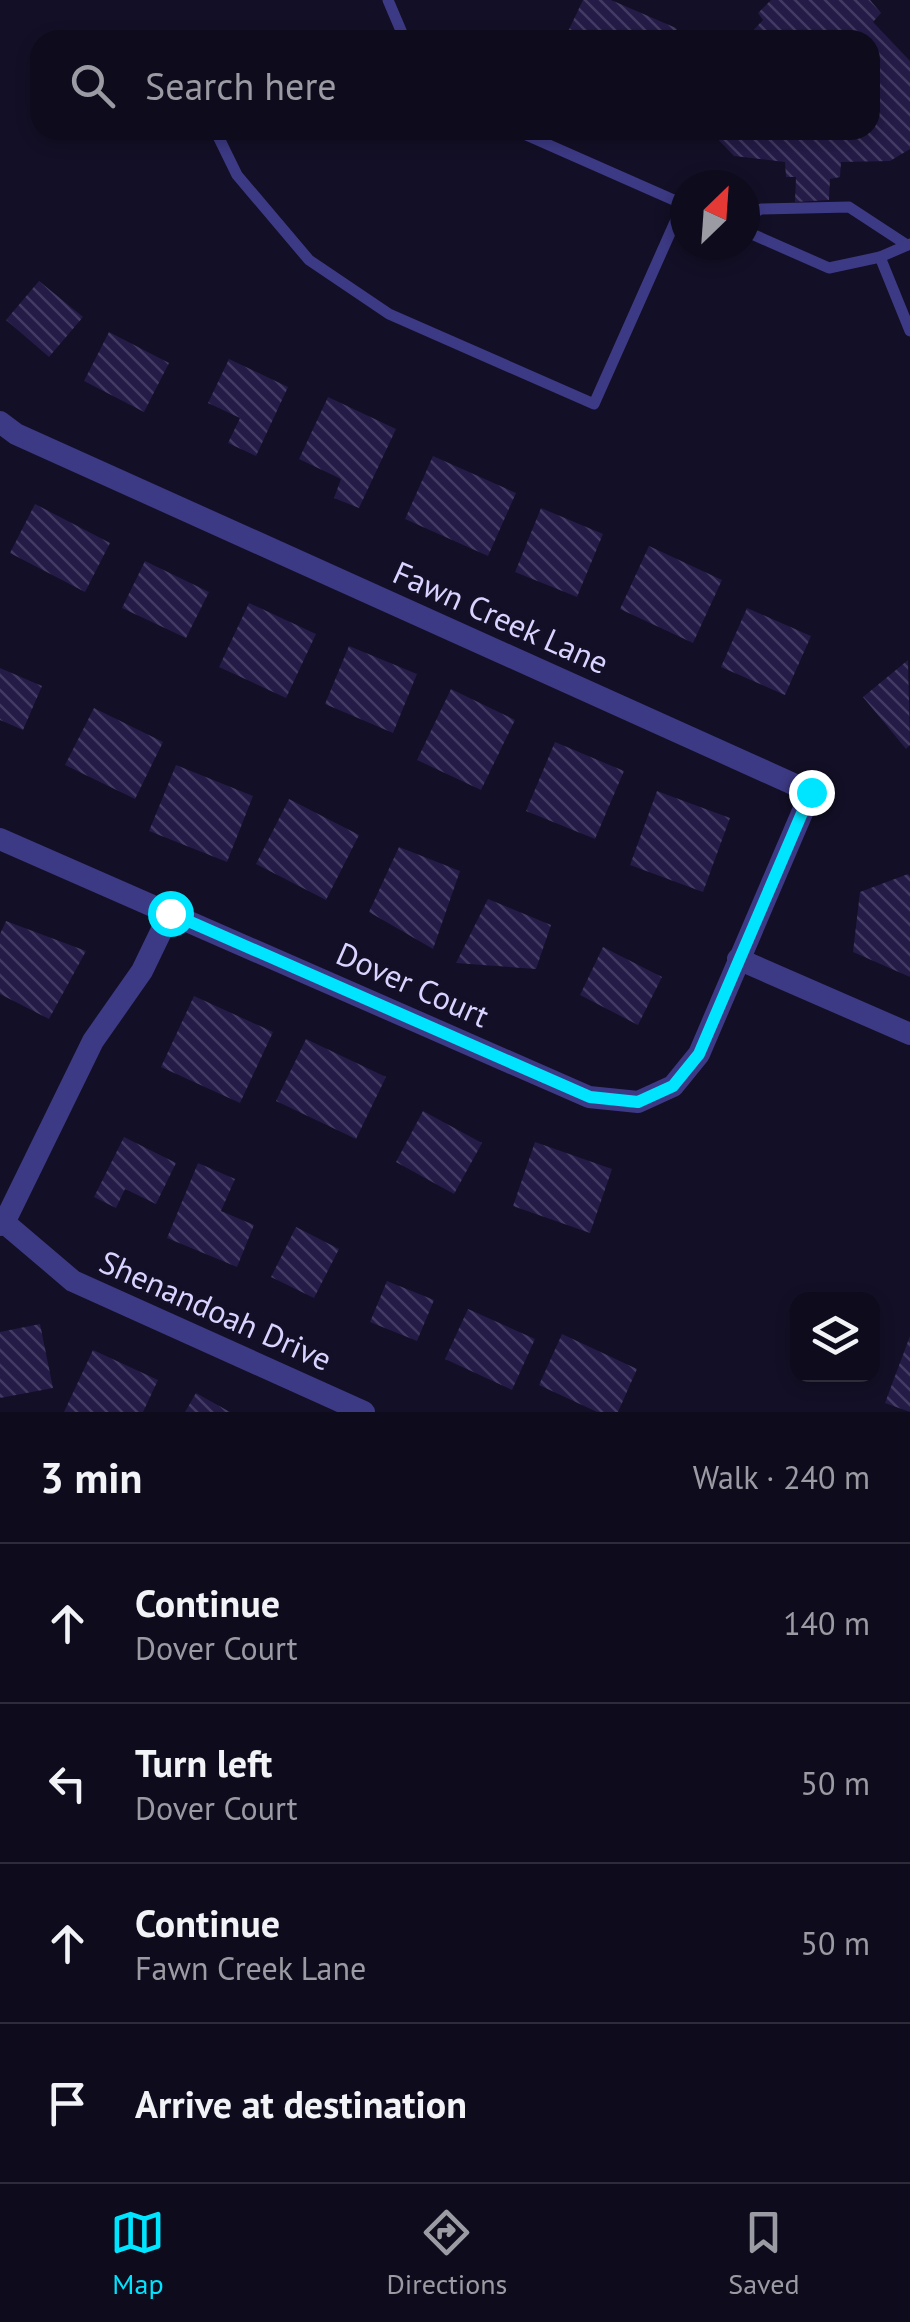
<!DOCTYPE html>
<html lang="en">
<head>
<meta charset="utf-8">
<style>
	:root { --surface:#0e0b1c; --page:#171425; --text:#f1f3f6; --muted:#9b9ba3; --line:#2e2b3b; --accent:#00e5ff }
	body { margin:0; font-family:"PT Sans",sans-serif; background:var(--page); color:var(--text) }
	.controls { position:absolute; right:30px; bottom:30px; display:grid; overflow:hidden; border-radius:20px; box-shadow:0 5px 15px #0003 }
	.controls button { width:90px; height:90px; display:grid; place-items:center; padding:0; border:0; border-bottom:2px solid var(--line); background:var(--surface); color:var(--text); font:50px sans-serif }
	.compass { position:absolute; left:670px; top:170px; width:90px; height:90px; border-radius:50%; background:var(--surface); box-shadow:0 5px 15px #0003; rotate:25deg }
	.stop { position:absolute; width:30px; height:30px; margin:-22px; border:8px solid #00e5ff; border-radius:50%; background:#fff }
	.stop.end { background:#00e5ff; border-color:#fff; box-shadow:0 2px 10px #0008 }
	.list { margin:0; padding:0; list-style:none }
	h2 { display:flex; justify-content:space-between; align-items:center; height:130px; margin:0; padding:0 40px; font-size:42px }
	h2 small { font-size:32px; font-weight:400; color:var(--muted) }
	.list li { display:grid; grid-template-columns:65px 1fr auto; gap:30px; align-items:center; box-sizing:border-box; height:160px; padding:0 40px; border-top:2px solid var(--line) }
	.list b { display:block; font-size:38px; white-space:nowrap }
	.list p { margin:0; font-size:32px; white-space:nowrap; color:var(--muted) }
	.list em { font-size:32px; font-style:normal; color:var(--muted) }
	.icon { flex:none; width:55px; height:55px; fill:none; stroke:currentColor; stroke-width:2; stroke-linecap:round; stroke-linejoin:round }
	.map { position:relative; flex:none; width:910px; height:1412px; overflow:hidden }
	.search { position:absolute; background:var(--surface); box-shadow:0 5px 15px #0003; left:30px; right:30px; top:30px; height:110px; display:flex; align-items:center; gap:25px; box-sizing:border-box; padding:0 35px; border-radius:30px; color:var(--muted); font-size:38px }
	.sheet { height:770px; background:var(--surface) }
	nav { display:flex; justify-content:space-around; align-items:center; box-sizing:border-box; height:140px; border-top:2px solid var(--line); background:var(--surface); font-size:28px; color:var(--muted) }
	nav a { display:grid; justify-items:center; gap:5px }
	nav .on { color:var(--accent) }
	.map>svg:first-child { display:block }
	.building { fill:url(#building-back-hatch) }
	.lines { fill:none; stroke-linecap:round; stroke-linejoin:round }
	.lane { stroke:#3d3a85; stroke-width:11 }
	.street { stroke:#3d3a85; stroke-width:22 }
	.route { stroke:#00e5ff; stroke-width:12 }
	.labels { text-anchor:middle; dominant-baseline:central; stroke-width:9; stroke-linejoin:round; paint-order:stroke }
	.street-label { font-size:32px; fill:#d9d4ff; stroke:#130f26 }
</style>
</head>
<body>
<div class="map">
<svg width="910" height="1412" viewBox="0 0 910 1412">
	<defs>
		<pattern id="building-back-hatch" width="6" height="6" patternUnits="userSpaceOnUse" patternTransform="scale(2.5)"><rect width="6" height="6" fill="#241b47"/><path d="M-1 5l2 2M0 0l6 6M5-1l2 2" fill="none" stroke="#433b63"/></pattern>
	</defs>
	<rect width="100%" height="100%" fill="#130f26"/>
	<!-- building -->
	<g class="building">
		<path d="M583,0H611L676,28L683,40H564Z"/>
		<path d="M771,0H870L881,13L873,22L910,61V149L890,161L841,162L840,177L830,179L829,200L795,202L796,177H786L785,162L734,156L709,130H870V40H744L763,20L758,13Z"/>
		<path d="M39,281L83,317L49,357L6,320Z"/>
		<path d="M109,332L169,363L144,412L84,381Z"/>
		<path d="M229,359L288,387L256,456L228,443L240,418L208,403Z"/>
		<path d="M328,397L396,429L359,508L334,498L341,479L299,459Z"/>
		<path d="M433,456L516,493L488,556L405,519Z"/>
		<path d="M35,504L110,543L85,592L10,553Z"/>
		<path d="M541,508L603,534L577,597L515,572Z"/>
		<path d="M649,546L722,580L693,643L620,609Z"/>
		<path d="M145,561L209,592L186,638L122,608Z"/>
		<path d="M249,603L316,634L286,698L219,667Z"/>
		<path d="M747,608L811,636L785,695L721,667Z"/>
		<path d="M349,646L417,674L393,733L325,704Z"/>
		<path d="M908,660L910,745L906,749L863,697Z"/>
		<path d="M0,668L42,686L23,730L0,720Z"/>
		<path d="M451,689L515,720L481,790L417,760Z"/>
		<path d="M94,708L163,742L135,799L65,765Z"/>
		<path d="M555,742L624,771L595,839L526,811Z"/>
		<path d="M176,765L253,796L227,862L149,831Z"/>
		<path d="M657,791L730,818L703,892L630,865Z"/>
		<path d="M289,799L359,835L326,900L256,864Z"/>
		<path d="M399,847L460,871L433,949L369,912Z"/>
		<path d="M908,874L910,876V977L853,952L860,892Z"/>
		<path d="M488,899L551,925L536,969L456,963Z"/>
		<path d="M6,921L86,951L49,1019L0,994V934Z"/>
		<path d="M603,947L662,977L638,1025L580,995Z"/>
		<path d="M194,996L273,1032L240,1103L161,1067Z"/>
		<path d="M306,1039L386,1077L356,1139L276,1101Z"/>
		<path d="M423,1111L482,1143L454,1194L396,1162Z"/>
		<path d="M124,1137L176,1163L156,1204L125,1189L116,1208L94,1197Z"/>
		<path d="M535,1142L612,1169L590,1233L513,1206Z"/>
		<path d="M198,1163L235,1179L221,1211L254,1225L237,1267L167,1238Z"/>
		<path d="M296,1227L339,1249L314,1298L271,1277Z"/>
		<path d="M387,1281L434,1300L417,1341L370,1322Z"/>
		<path d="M468,1309L535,1339L512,1390L445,1359Z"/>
		<path d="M40,1324L53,1388L0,1398V1332Z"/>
		<path d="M562,1334L637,1369L618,1412H597L539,1385Z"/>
		<path d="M910,1336V1412L885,1403Z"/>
		<path d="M93,1350L158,1380L143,1412H64Z"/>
		<path d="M196,1393L230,1412H185Z"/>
	</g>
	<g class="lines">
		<!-- lane -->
		<g class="lane">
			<path d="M388,0L405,40"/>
			<path d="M215,130L237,175L309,260L389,314L594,404L683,204"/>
			<path d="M515,130L685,205"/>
			<path d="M745,218L761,209L849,207L907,245"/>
			<path d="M745,231L829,268L880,257L910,244"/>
			<path d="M880,257L910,331"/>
		</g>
		<!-- street -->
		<g class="street">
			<path d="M0,422L16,434L811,792L699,1054L673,1086L638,1102L589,1097L0,839"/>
			<path d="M738,959L910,1034"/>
			<path d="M0,1219L73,1281L364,1412"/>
			<path d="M0,1225L4,1223L93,1041L142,971L170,913"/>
		</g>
	</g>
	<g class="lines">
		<!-- route -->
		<path class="route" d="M170,913L590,1097L638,1102L673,1086L699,1054L811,792"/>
	</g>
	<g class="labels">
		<!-- street labels -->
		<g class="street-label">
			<text transform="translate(501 617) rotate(24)">Fawn Creek Lane</text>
			<text transform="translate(413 984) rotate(24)">Dover Court</text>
			<text transform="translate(216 1310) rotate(24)">Shenandoah Drive</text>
		</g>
	</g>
</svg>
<div class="controls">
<button><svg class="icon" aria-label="layers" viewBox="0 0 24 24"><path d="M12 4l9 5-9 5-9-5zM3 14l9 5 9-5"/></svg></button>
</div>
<svg class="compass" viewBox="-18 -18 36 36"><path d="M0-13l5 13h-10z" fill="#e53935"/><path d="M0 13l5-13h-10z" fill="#9b9ba3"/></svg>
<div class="stop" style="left:170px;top:913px"></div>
<div class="stop end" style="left:811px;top:792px"></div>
<div class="search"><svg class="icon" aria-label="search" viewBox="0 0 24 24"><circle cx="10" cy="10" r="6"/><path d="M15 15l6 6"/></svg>Search here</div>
</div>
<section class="sheet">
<h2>3 min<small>Walk · 240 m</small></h2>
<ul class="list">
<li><svg class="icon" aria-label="ahead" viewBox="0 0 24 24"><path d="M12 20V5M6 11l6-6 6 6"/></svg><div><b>Continue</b><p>Dover Court</p></div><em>140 m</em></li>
<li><svg class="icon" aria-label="left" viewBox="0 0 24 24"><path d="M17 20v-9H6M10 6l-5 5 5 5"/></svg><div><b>Turn left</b><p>Dover Court</p></div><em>50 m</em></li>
<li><svg class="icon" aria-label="ahead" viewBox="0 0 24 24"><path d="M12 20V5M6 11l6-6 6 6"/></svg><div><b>Continue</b><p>Fawn Creek Lane</p></div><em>50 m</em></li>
<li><svg class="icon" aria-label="arrive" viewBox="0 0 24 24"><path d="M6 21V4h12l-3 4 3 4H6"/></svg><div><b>Arrive at destination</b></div></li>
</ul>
</section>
<nav>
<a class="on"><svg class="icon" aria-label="map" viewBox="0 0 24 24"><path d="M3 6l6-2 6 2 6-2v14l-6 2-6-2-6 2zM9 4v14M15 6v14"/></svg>Map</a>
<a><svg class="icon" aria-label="directions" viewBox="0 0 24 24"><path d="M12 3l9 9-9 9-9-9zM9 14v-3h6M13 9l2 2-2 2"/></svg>Directions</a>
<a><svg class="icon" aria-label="saved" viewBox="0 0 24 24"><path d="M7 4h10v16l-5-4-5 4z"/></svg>Saved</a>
</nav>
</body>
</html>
